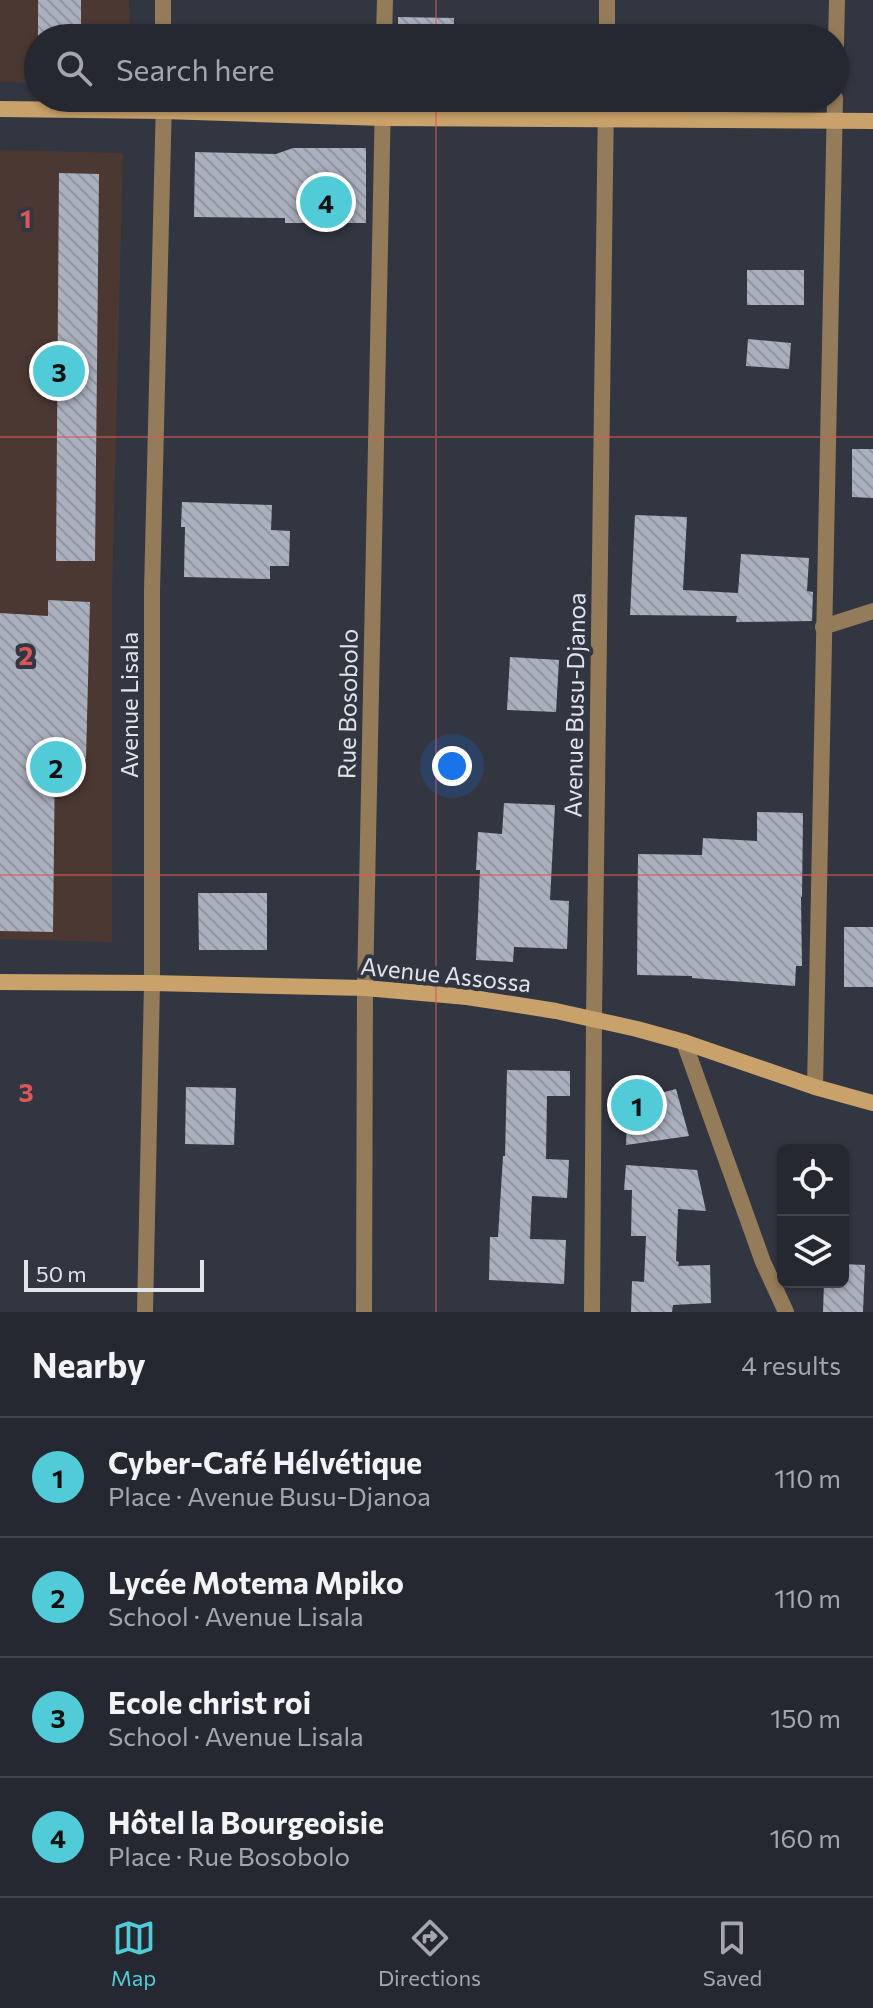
<!DOCTYPE html>
<html lang="en">
<head>
<meta charset="utf-8">
<style>
	:root { --surface:#262831; --page:#2e3039; --text:#f1f3f6; --muted:#a4a6ab; --line:#42444d; --accent:#52cbd8 }
	body { margin:0; font-family:Commissioner,sans-serif; background:var(--page); color:var(--text) }
	.controls { position:absolute; right:24px; bottom:24px; display:grid; overflow:hidden; border-radius:12px; box-shadow:0 2px 6px #0004 }
	.controls button { width:72px; height:72px; display:grid; place-items:center; padding:0; border:0; border-bottom:2px solid var(--line); background:var(--surface); color:var(--text); font:40px sans-serif }
	.scale { position:absolute; left:24px; bottom:20px; width:180px; box-sizing:border-box; padding-left:8px; border:4px solid #e1e4eb; border-top:0; font-size:22px; line-height:28px; white-space:nowrap; color:#e1e4eb; -webkit-text-stroke:6px #323641; paint-order:stroke }
	.you { position:absolute; left:452px; top:766px; width:28px; height:28px; margin:-20px; border:6px solid #fff; border-radius:50%; background:#1a73e8; box-shadow:0 0 0 12px #1a73e833 }
	.badge { display:grid; place-items:center; width:52px; height:52px; border-radius:50%; background:var(--accent); color:#111; font-size:26px; font-weight:700 }
	.pin { position:absolute; translate:-50% -50%; border:4px solid #fff; box-shadow:0 2px 8px #0006 }
	.list { margin:0; padding:0; list-style:none }
	h2 { display:flex; justify-content:space-between; align-items:center; height:104px; margin:0; padding:0 32px; font-size:34px }
	h2 small { font-size:26px; font-weight:400; color:var(--muted) }
	.list li { display:grid; grid-template-columns:52px 1fr auto; gap:24px; align-items:center; box-sizing:border-box; height:120px; padding:0 32px; border-top:2px solid var(--line) }
	.list b { display:block; font-size:30px; white-space:nowrap }
	.list p { margin:0; font-size:26px; white-space:nowrap; color:var(--muted) }
	.list em { font-size:26px; font-style:normal; color:var(--muted) }
	.icon { flex:none; width:44px; height:44px; fill:none; stroke:currentColor; stroke-width:2; stroke-linecap:round; stroke-linejoin:round }
	.map { position:relative; flex:none; width:873px; height:1312px; overflow:hidden }
	.search { position:absolute; background:var(--surface); box-shadow:0 2px 6px #0004; left:24px; right:24px; top:24px; height:88px; display:flex; align-items:center; gap:20px; box-sizing:border-box; padding:0 28px; border-radius:44px; color:var(--muted); font-size:30px }
	.sheet { height:584px; background:var(--surface) }
	nav { display:flex; justify-content:space-around; align-items:center; box-sizing:border-box; height:112px; border-top:2px solid var(--line); background:var(--surface); font-size:22px; color:var(--muted) }
	nav a { display:grid; justify-items:center; gap:4px }
	nav .on { color:var(--accent) }
	.map>svg:first-child { display:block }
	.education { fill:#4c3832 }
	.building { fill:url(#building-back-hatch) }
	.lines { fill:none; stroke-linecap:round; stroke-linejoin:round }
	.street { stroke:#947b59; stroke-width:16 }
	.secondary { stroke:#c9a16a; stroke-width:16 }
	.grid { fill:none; stroke:#d95759; stroke-width:2; stroke-opacity:0.55 }
	.labels { text-anchor:middle; dominant-baseline:central; stroke-width:8; stroke-linejoin:round; paint-order:stroke }
	.street-label { font-size:24px; fill:#e1e4eb; stroke:#323641 }
	.grid-label { font-size:26px; text-anchor:middle; font-weight:bold; fill:#d95759; stroke:#323641; stroke-width:8; stroke-linejoin:round; paint-order:stroke }
</style>
</head>
<body>
<div class="map">
<svg width="873" height="1312" viewBox="0 0 873 1312">
	<defs>
		<pattern id="building-back-hatch" width="6" height="6" patternUnits="userSpaceOnUse" patternTransform="scale(2)"><rect width="6" height="6" fill="#abb0be"/><path d="M-1 5l2 2M0 0l6 6M5-1l2 2" fill="none" stroke="#9195a0"/></pattern>
	</defs>
	<rect width="100%" height="100%" fill="#323641"/>
	<!-- education -->
	<g class="education">
		<path d="M0,0H129L130,38H38V83L0,82Z"/>
		<path d="M0,150L123,153L112,595V942L0,939Z"/>
	</g>
	<!-- building -->
	<g class="building">
		<rect x="38" y="0" width="43" height="38"/>
		<path d="M398,17L454,18V38H398Z"/>
		<path d="M293,148H366V223H285V218L194,217L195,152L276,154Z"/>
		<path d="M59,173L99,174L95,561H56Z"/>
		<rect x="747" y="270" width="57" height="35"/>
		<path d="M748,339L791,343L789,369L746,366Z"/>
		<path d="M852,449H873V498L852,497Z"/>
		<path d="M182,502L272,505L271,530L290,531L289,566H270V579L184,577L185,527H181Z"/>
		<path d="M635,515L687,517L683,590L738,593L741,554L809,558L807,591L813,592L812,621L736,622L737,616L630,615Z"/>
		<path d="M48,600L90,602L86,759L55,758L53,932L0,931V613L48,616Z"/>
		<path d="M510,657L559,660L556,712L507,710Z"/>
		<path d="M504,803L555,805L550,900L569,901L567,949L514,947L513,962L476,960L480,870H476L478,832L502,834Z"/>
		<path d="M757,812L803,813L802,897H801L802,966H796L795,986L692,978V976L637,975L638,854L702,855L703,838L757,841Z"/>
		<path d="M198,893H267V950H199Z"/>
		<rect x="844" y="927" width="29" height="60"/>
		<path d="M507,1070L570,1071V1096H547L546,1159L569,1160L567,1198L532,1196L530,1239L566,1240L564,1284L489,1280L490,1237H498L503,1156H505Z"/>
		<path d="M186,1087L236,1088L234,1145L185,1144Z"/>
		<path d="M676,1089L689,1136L626,1145L627,1119H625L628,1090L661,1093Z"/>
		<path d="M626,1165L697,1170L706,1211L678,1209L676,1261L679,1262L678,1266L710,1265L711,1303L673,1305L672,1312H631L632,1281L644,1282L646,1236H631L632,1190H624Z"/>
		<path d="M843,1264L865,1265L863,1312H823L824,1282H843Z"/>
	</g>
	<g class="lines">
		<!-- street -->
		<g class="street">
			<path d="M163,0V38"/>
			<path d="M384,38L385,0"/>
			<path d="M607,38V0"/>
			<path d="M835,83L837,0"/>
			<path d="M823,627L873,611"/>
			<path d="M684,1042L763,1262L786,1312"/>
			<path d="M815,1087L835,98"/>
			<path d="M145,1312L152,983V591L164,98"/>
			<path d="M364,1312L365,988L383,98"/>
			<path d="M592,1312L594,1019L606,98"/>
		</g>
		<!-- secondary -->
		<g class="secondary">
			<path d="M0,109L164,111L383,118L873,121"/>
			<path d="M0,982L152,983L365,988L467,997L556,1011L637,1029L684,1042L815,1087L873,1103"/>
		</g>
	</g>
	<!-- grid -->
	<path class="grid" d="M436,0V38M436,98V1312M0,437H873M0,875H873"/>
	<g class="labels">
		<!-- street labels -->
		<g class="street-label">
			<text transform="translate(347 704) rotate(-89)">Rue Bosobolo</text>
			<text transform="translate(128 705) rotate(-90)">Avenue Lisala</text>
			<text transform="translate(574 705) rotate(-89)">Avenue Busu-Djanoa</text>
			<text transform="translate(446 974) rotate(6)">Avenue Assossa</text>
		</g>
	</g>
	<g class="grid-label">
		<text x="26" y="228">1</text>
		<text x="26" y="665">2</text>
		<text x="26" y="1102">3</text>
	</g>
</svg>
<div class="controls">
<button><svg class="icon" aria-label="locate" viewBox="0 0 24 24"><circle cx="12" cy="12" r="6"/><path d="M12 2v4M12 18v4M2 12h4M18 12h4"/></svg></button>
<button><svg class="icon" aria-label="layers" viewBox="0 0 24 24"><path d="M12 4l9 5-9 5-9-5zM3 14l9 5 9-5"/></svg></button>
</div>
<div class="scale">50 m</div>
<div class="you"></div>
<div class="pin badge" style="left:637px;top:1105px">1</div>
<div class="pin badge" style="left:56px;top:767px">2</div>
<div class="pin badge" style="left:59px;top:371px">3</div>
<div class="pin badge" style="left:326px;top:202px">4</div>
<div class="search"><svg class="icon" aria-label="search" viewBox="0 0 24 24"><circle cx="10" cy="10" r="6"/><path d="M15 15l6 6"/></svg>Search here</div>
</div>
<section class="sheet">
<h2>Nearby<small>4 results</small></h2>
<ul class="list">
<li><span class="badge">1</span><div><b>Cyber-Café Hélvétique</b><p>Place · Avenue Busu-Djanoa</p></div><em>110 m</em></li>
<li><span class="badge">2</span><div><b>Lycée Motema Mpiko</b><p>School · Avenue Lisala</p></div><em>110 m</em></li>
<li><span class="badge">3</span><div><b>Ecole christ roi</b><p>School · Avenue Lisala</p></div><em>150 m</em></li>
<li><span class="badge">4</span><div><b>Hôtel la Bourgeoisie</b><p>Place · Rue Bosobolo</p></div><em>160 m</em></li>
</ul>
</section>
<nav>
<a class="on"><svg class="icon" aria-label="map" viewBox="0 0 24 24"><path d="M3 6l6-2 6 2 6-2v14l-6 2-6-2-6 2zM9 4v14M15 6v14"/></svg>Map</a>
<a><svg class="icon" aria-label="directions" viewBox="0 0 24 24"><path d="M12 3l9 9-9 9-9-9zM9 14v-3h6M13 9l2 2-2 2"/></svg>Directions</a>
<a><svg class="icon" aria-label="saved" viewBox="0 0 24 24"><path d="M7 4h10v16l-5-4-5 4z"/></svg>Saved</a>
</nav>
</body>
</html>
